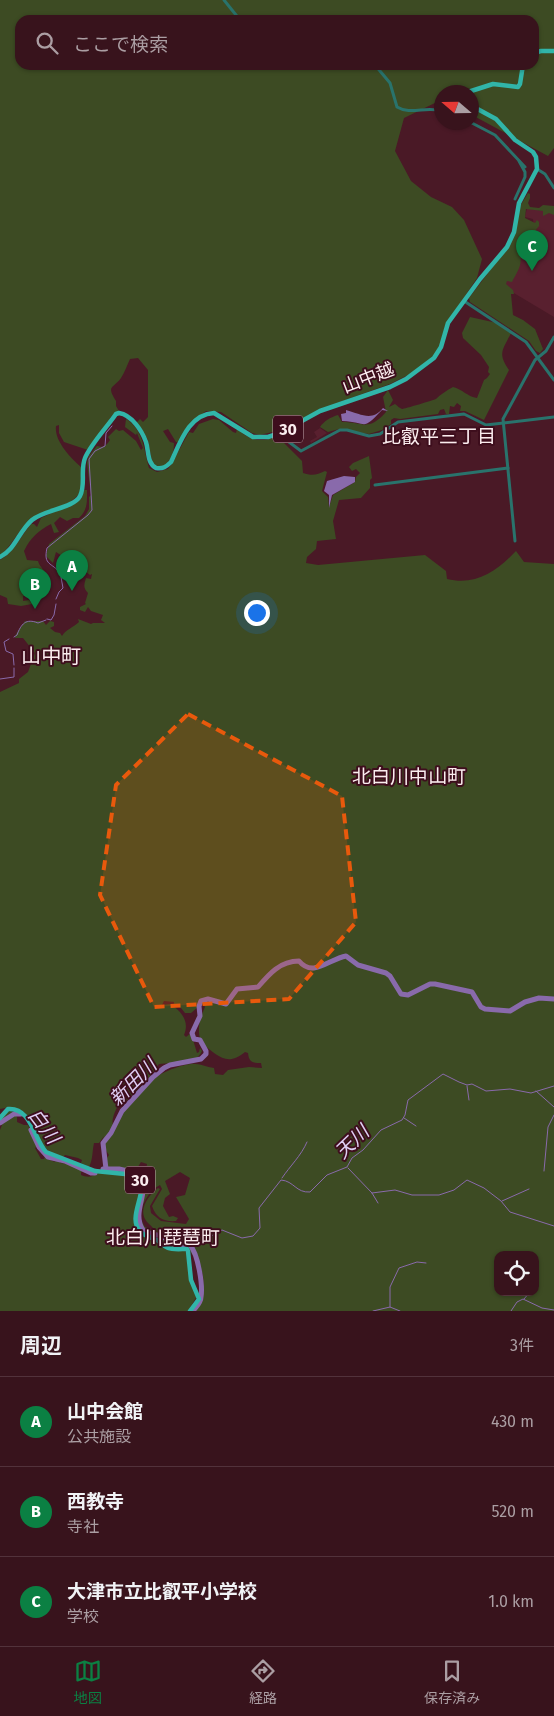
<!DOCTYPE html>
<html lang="ja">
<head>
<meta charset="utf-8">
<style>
	:root { --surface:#38131c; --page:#3f1c25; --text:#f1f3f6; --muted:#ab9ea3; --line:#52323b; --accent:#0b8043 }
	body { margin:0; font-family:"Fira Sans","Noto Sans JP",sans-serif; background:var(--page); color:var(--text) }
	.controls { position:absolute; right:15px; bottom:15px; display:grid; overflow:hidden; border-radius:10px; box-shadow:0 1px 4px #0004 }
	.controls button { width:45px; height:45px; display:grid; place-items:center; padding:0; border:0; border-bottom:1px solid var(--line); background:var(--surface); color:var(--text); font:25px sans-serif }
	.compass { position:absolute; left:434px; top:85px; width:45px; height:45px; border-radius:50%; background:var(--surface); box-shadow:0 1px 4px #0004; rotate:290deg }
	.you { position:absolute; left:256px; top:612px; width:18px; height:18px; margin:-12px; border:4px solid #fff; border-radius:50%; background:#1a73e8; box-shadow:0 0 0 8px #1a73e833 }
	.badge { display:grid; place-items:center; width:32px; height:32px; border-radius:50%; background:var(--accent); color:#fff; font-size:16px; font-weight:700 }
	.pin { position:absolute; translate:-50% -41px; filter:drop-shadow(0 1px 2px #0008) }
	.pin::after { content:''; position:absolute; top:26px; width:18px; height:15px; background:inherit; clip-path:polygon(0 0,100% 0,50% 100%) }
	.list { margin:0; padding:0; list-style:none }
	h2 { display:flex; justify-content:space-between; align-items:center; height:65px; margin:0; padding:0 20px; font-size:21px }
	h2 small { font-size:16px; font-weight:400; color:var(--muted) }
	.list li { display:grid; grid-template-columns:32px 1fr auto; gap:15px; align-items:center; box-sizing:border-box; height:90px; padding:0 20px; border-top:1px solid var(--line) }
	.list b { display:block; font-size:19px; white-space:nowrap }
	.list p { margin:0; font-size:16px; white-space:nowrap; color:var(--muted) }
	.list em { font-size:16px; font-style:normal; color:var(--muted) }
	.icon { flex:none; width:28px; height:28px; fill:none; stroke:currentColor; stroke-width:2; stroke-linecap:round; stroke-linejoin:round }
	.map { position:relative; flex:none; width:554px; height:1311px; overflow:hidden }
	.search { position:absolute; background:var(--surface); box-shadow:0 1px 4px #0004; left:15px; right:15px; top:15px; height:55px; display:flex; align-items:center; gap:12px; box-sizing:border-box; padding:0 18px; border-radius:15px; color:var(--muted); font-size:19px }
	.sheet { height:335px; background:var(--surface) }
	nav { display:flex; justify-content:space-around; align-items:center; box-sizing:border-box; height:70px; border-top:1px solid var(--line); background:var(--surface); font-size:14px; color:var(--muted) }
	nav a { display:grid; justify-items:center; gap:2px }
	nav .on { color:var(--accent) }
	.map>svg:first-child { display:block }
	.built { fill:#59202f }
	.green { fill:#3d4b23; fill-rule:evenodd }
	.water { fill:#896aab }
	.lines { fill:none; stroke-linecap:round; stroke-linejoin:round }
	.stream { stroke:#896aab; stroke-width:1 }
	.river { stroke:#896aab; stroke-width:5 }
	.tertiary { stroke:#29736c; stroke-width:3 }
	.primary { stroke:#31b5a9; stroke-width:4.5 }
	.marked { fill:#e8590c; fill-opacity:0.2; stroke:#e8590c; stroke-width:4; stroke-dasharray:10 6; stroke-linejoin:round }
	.labels { text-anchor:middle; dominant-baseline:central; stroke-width:4; stroke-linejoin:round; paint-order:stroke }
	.shield { fill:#3e0e1d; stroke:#c2aab0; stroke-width:1 }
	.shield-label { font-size:16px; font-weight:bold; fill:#fbedef }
	.street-label { font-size:18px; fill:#fbedef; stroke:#3e0e1d }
	.neighbourhood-label { font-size:19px; fill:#fbedef; stroke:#3e0e1d }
	.water-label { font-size:19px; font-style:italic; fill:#e0cff4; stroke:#3e0e1d }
	.quarter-label { font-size:20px; fill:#fbedef; stroke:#3e0e1d }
</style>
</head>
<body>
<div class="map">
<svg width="554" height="1311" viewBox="0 0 554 1311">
	<rect width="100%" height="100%" fill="#4a1926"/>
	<!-- built -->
	<g class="built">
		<path d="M527,208L554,213V317L504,287L522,241L535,236L533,219L525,217Z"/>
		<path d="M320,428L327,433L311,443L310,441L317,437L314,432Z"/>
	</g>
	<!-- green -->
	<g class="green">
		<path d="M0,0H554V148L548,156L472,115V92H442L441,102L439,101L404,118L395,151L411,181L431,197L452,207L464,220L482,259L477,278L445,326L440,345L433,357L410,374L390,384L320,409L281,430L260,435L252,433L221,412L206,411L194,420L179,442H176L168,429L163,431L170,442L174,443C174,454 171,459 164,467L155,466L152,462L148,440L137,422L140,419L143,422L148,417V370L138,358L130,359C127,365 125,372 121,378C113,389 106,385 116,401V406L119,411L111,417L88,450L64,442L59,433V425L56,426C54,441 71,458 81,467C81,474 82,481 81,487C79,507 44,508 30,520C18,531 12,545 0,556ZM20,20H534V65H20Z"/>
		<path d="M528,193L530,194V198L528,203L530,207L539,208L543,205L554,206V215L549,213L543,216V211L526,209L525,218L535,223L537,220L539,222V226L535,231V238L523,243L519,252C524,264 517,272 512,282L507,281L506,284L513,290L514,294H511L513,315L523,320L535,329L543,349L540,353L536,351L529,341L470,302L469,298L510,244L519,208Z"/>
		<path d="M470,317L497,323L511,333C503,350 497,353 509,370L484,420L465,411H460L461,406L457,403L454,407L450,406L449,414H446L444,409L440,410L438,414L400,419L394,418L391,420V424L382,430L369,434L339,429L328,432L320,427C324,421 331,417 338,415L342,422C364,422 368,432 386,412L383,397L388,390L393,400L389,407L395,404C398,406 399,408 402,409C404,409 434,400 436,399C441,394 446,391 453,387C462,389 468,397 477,398L484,380L487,378L490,374L488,372L489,367L481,355L463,338L462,333Z"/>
		<path d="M126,419C143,429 144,450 149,468L157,472L168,469L171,465L189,432L193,433L199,424L213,419L219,420L233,432L236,433L237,429C253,442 259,442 278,437L302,461L303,473C312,476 317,475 325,471L327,472L322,491L328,497L329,507L333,495L355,482L356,477L360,473L356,469L352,471L349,467L353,463L369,456L372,478L370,480V488L361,498L339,500L333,521L336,539L317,541L316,549L307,557L306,563L318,565L425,555L446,571L447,579C476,586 497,571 516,551L524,562L554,564V1311H193C201,1298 207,1284 201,1269C198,1262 192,1255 188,1248C180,1247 172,1248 165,1244C158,1239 157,1235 153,1228C151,1225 147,1223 145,1219C139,1208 149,1195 158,1188L160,1189L150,1206L151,1213L161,1221L186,1224L189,1219L176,1197L185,1195L190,1178L180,1172L165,1181L170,1194L165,1198L163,1206L169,1217L173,1216L178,1218L176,1221C164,1222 156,1218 152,1206L162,1189L160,1185C148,1191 141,1205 140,1218L145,1227L150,1228L152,1233C132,1223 140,1209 145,1192L148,1191V1178L145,1176L147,1164L141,1162L136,1170L130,1172L106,1169L104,1162L109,1155L101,1143L104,1136L99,1143H94C92,1152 93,1159 89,1167L81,1163L82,1160L78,1158L65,1155L63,1157C57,1155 50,1153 45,1148C28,1131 32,1101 0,1109V692L19,683V679L28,672L35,653L23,638H15L16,634L25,621H43L46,625L50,621L54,622V626L50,628L55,632L60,633L62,636C65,630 74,627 79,622L78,619L91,624L93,623H105L101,620L103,615L91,611L88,607L85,612L80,610V607L86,604L85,603L88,593C83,588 84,585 86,578L91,579L92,574L90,575L81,568L56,552L53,563L46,556L49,544L85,516L89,509V497L91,495L87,463L89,456L97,446C104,448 106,446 110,440L108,437L116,429L119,431L123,430L136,441L141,450L143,448L137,433L136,435L125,427ZM164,1001L174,1002V1006L181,1008L185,1013H191L198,1007L203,1004L205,1007C199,1020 197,1029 201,1043C217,1054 226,1068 245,1052L248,1053C249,1062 252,1063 261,1063L262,1068L249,1067L228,1070L223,1075L215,1074L214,1068C206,1067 198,1063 191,1064C181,1065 169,1070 161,1074C153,1078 148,1086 141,1092C132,1099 117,1108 118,1121L113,1125C111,1119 116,1109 119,1104C127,1104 130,1093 139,1092L159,1064C174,1062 195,1067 202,1051L200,1048L199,1052L197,1053L191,1033L186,1037L184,1035C190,1021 181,1011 170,1004L162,1005ZM498,1255H535V1292H498Z"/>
		<path d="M84,490H87C87,502 88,509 79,518H73L67,521L60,517L54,523L59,532L54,533L51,524C38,531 31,537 24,551L27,560L38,561C39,567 46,570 46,577L44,580L42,588L33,594L23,596V601L29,600L32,604L21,606L8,604L7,598L0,595V560C14,552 21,536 31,524H34L37,527L41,518L78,501Z"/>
		<path d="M10,1110L17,1117V1122L24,1125H28L37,1146L35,1148L41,1159H44L46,1154L49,1156L47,1159L55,1162L57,1158L60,1159V1163L69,1164L71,1163L85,1169L81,1172V1175C88,1178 93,1177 98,1172L133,1176L138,1179L140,1188L136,1225L151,1238L164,1247L185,1251L189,1256L191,1281L197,1296L188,1311H0V1130L2,1125L0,1123V1120Z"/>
	</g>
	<!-- water -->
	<g class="water">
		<path d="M383,408L388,411L382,410C361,432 369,422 342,421L341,414L346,413V410C361,414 372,422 383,408Z"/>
		<path d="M344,476L355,477V482L332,495L329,508V495L324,491L327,481Z"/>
	</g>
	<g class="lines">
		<!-- stream -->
		<g class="stream">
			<path d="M60,573C52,562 43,566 47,548L88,515L92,510L89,459L95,451L105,446L106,433L112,426"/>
			<path d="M56,599L59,592L63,588L61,577"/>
			<path d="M47,619L51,620L54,615L56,604"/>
			<path d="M14,637L17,635C21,624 26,618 38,623L46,620"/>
			<path d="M9,639L4,642L6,651L13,654L14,665"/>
			<path d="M0,679L14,677V668"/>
			<path d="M467,1086L469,1100"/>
			<path d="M536,1091L554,1107"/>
			<path d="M404,1118L416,1126"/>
			<path d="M348,1168L372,1193L378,1203"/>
			<path d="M544,1171L548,1127L554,1115"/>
			<path d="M282,1178C290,1166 301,1156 307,1142"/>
			<path d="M372,1193L395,1190L412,1195H439L454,1190L467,1180L484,1188L501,1201L510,1212L554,1226"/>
			<path d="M502,1201L529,1189"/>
			<path d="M192,1247L222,1230L242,1238L253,1236L260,1228L259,1208L281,1180C294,1181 296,1193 310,1192L327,1175L347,1167L352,1158L363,1150L381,1130L402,1120L405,1115L408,1100L443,1074L459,1082L467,1085L472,1084L486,1091L510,1089L531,1093L554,1086"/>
			<path d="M524,1299L530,1292"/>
			<path d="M390,1307V1287L399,1268L417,1262L426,1263"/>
			<path d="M373,1311L390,1307L400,1311"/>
			<path d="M511,1311L517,1302L523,1299L542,1308L554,1310"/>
		</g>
		<!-- river -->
		<g class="river">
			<path d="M0,1123L14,1114H21"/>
			<path d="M31,1130L39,1147L48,1157L65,1161L91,1173H95"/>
			<path d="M103,1169H119L141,1174C150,1193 131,1212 143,1230L152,1234L162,1236L173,1244L190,1245C198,1254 203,1285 201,1297C201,1303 196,1307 193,1311"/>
			<path d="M106,1169L103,1143L111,1133L122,1111L153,1077L164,1068L170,1065L201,1059L206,1054V1051L200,1040L194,1039L192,1033L200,1016L199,1006L201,1001L208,999L226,1004L237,989L258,987C269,974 280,961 299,961C313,978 329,959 346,956L358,965L386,973L390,976L401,994L408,995L430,984H435L472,992L481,1007L485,1009L510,1011L525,1002L539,998L554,999"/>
		</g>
		<!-- tertiary -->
		<g class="tertiary">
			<path d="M224,0L240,20"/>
			<path d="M375,65L390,83L397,107C410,115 427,106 442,111"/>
			<path d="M470,122L495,135L525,167"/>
			<path d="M537,169L545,174L554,188"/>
			<path d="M515,199L525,177V172L519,161"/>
			<path d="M464,301L526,342L554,380"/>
			<path d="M280,433L285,439L301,451L340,430H347L369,436L380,434L398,422L464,414L486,425L554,417"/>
			<path d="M375,485L508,468"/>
			<path d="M515,541L503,419L535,360L546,351L554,337"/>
		</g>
		<!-- primary -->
		<g class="primary">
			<path d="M534,53L541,51H554"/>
			<path d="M468,92L493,84L518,87L520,84L523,65"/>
			<path d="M0,557C15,550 19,531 32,520C44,510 74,508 80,496C86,485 80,470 85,458C91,444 107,427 116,414L119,413C132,415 142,431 146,442C149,452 147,463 156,468C163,469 166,467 171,462C180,443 189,414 214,413L253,437H268L280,433L320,411L390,387L406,379L434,358L441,347L448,323L480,279L507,247L514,232L519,203L537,169L536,157L533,152L515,140L496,119L472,106"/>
			<path d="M0,1118L8,1109C31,1107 34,1139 46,1152L95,1171L135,1175C154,1186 124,1217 141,1232C144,1236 151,1237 155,1239C160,1241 163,1246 168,1248C173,1250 181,1249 187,1249L188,1251L191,1280L199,1299L190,1311"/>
		</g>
	</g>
	<!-- marked area -->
	<path class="marked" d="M188,714L342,796L356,922L289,999L154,1007L100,895L116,785Z"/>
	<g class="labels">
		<!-- shield labels -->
		<g class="shield">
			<rect x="273" y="415.5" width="30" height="27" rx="4"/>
			<rect x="125" y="1166.5" width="30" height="27" rx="4"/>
		</g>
		<g class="shield-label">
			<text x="288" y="429">30</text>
			<text x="140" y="1180">30</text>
		</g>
		<!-- street labels -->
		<g class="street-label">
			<text transform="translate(368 378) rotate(-21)">山中越</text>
		</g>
		<!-- neighbourhood labels -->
		<g class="neighbourhood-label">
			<text x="439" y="436">比叡平三丁目</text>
			<text x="409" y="776">北白川中山町</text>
			<text x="163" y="1237">北白川琵琶町</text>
		</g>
		<!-- water labels -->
		<g class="water-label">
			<text transform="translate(133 1082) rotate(-45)">新田川</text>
			<text transform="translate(44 1126) rotate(53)">白川</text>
			<text transform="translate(352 1142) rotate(-44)">天川</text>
		</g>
		<!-- quarter labels -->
		<g class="quarter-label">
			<text x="51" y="656">山中町</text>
		</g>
	</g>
</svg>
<div class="controls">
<button><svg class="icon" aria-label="locate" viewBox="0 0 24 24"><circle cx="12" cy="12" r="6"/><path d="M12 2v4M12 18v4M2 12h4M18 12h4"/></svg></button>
</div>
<svg class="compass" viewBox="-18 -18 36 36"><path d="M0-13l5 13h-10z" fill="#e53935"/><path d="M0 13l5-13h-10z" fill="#ab9ea3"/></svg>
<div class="you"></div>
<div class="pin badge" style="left:72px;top:591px">A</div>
<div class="pin badge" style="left:35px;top:609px">B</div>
<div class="pin badge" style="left:532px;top:271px">C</div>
<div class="search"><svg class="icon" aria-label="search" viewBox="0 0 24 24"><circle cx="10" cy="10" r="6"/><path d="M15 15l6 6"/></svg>ここで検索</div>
</div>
<section class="sheet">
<h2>周辺<small>3件</small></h2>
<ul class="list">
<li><span class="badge">A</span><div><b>山中会館</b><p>公共施設</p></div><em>430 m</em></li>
<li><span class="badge">B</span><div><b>西教寺</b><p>寺社</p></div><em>520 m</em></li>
<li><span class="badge">C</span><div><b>大津市立比叡平小学校</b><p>学校</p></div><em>1.0 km</em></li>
</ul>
</section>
<nav>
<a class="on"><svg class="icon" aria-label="map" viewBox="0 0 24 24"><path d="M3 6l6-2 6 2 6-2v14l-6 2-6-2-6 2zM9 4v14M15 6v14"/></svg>地図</a>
<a><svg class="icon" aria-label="directions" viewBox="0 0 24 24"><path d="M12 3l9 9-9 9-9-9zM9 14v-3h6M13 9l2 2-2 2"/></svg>経路</a>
<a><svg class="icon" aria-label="saved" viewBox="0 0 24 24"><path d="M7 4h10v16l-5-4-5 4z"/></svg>保存済み</a>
</nav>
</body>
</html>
